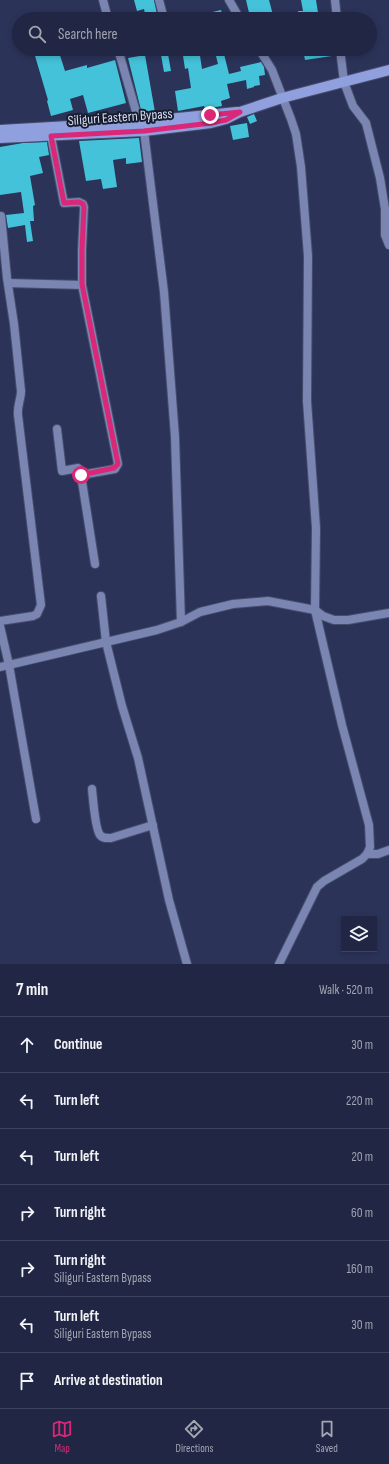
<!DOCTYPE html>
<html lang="en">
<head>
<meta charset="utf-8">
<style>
	:root { --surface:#202643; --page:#2d324e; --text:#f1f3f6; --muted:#a2a5b2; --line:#3d435c; --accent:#db2777 }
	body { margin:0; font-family:"Sofia Sans Condensed",sans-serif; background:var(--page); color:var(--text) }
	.controls { position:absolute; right:12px; bottom:12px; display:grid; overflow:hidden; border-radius:0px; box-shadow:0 2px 6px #0003 }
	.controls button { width:36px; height:36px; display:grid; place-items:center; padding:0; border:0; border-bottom:1px solid var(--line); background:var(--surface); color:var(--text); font:20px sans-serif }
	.stop { position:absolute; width:12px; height:12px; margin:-9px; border:3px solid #db2777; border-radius:50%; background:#fff }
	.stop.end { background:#db2777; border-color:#fff; box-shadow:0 1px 4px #0008 }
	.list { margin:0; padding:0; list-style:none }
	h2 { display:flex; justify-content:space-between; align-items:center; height:52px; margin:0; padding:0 16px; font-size:17px }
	h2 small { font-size:13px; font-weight:400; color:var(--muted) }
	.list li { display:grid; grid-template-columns:26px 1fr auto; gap:12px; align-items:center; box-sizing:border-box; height:56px; padding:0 16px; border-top:1px solid var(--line) }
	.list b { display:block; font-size:15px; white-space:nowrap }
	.list p { margin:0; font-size:13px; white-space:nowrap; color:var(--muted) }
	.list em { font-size:13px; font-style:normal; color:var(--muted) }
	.icon { flex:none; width:22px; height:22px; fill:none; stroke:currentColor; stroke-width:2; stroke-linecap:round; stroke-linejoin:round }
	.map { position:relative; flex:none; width:389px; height:964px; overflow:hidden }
	.search { position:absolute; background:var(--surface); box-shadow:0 2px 6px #0003; left:12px; right:12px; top:12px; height:44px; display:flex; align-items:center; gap:10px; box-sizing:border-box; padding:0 14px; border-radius:22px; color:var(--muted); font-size:15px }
	.sheet { height:444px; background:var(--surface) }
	nav { display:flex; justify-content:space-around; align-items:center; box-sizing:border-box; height:56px; border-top:1px solid var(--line); background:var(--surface); font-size:11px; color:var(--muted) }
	nav a { display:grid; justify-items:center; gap:2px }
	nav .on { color:var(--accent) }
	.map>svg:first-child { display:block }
	.building { fill:#44c2da }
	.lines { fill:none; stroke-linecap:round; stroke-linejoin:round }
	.minor-casing { stroke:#474d6d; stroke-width:10 }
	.major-casing { stroke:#474d6d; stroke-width:12 }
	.minor { stroke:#7a85b1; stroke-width:8 }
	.major { stroke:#909fde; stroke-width:10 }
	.route { stroke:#db2777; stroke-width:5 }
	.labels { text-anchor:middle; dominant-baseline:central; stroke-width:4; stroke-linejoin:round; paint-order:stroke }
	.street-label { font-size:14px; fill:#d7def6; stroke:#181d2e }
</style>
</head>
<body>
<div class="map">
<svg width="389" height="964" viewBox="0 0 389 964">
	<rect width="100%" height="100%" fill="#2b3359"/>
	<!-- building -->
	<g class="building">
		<path d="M134,0H154L158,19H146L144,9L137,11Z"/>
		<path d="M246,0H269L274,19H257L256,15L250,17Z"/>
		<path d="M301,0H316L319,19H300L298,11H303Z"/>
		<path d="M221,10L223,19H196L195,16Z"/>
		<path d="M33,49H58L65,71L87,65V68L115,60L126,103L88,113L83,95L70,99L73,110L51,116L47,101L48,100Z"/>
		<path d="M182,49H199L202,69L218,64L216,56L224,54L229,74L241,71L240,67L261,62L264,67L265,75L259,76L260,85L254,86V87L247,89L246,80L227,84L230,98L221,101L222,106L205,109L204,106L178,111L175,91L191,88L188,68L185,69Z"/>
		<path d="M310,49H331L332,56L305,60L303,50Z"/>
		<path d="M168,54L171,71L164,72L161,55Z"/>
		<path d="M145,55L155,112L142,114L128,58Z"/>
		<path d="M254,114L257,121L250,124L247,117Z"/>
		<path d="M247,123L249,137L233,140L230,126Z"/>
		<path d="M139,138L142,162L126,164V158L113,160L117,187L103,189L101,179L86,181L79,141Z"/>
		<path d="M47,142L49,155L39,157L43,173L30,176L35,205L33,206L34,221H30L33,241L27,242L25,225L8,228L6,215L24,213L21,192L0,195V147L23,143Z"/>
	</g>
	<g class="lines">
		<!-- minor casing -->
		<g class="minor-casing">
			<g id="minor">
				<path d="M103,0L108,19"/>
				<path d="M159,0L164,19"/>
				<path d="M229,0L240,19"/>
				<path d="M335,0L337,19"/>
				<path d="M118,49L139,122"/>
				<path d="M259,49L272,70L291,119L296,134L301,167L308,256L307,401L316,528L315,610L342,725L369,825L370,847L367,854L362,859L324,881L317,887L279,964"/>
				<path d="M340,49L344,82L353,106L366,123L380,178L385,209V235L389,245"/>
				<path d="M144,131L164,292L175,437L181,622"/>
				<path d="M51,136L64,203L79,202L83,204L84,207L82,250V285L118,464L115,469L81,475L95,564"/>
				<path d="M8,283L82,285"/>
				<path d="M57,429L62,471L78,468L81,471V475"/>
				<path d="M101,596L106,642L122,706L138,758L169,900L187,964"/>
				<path d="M0,621L33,616L37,614L41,605L18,415C17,406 21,399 21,391L14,324L7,278L1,216"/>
				<path d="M0,626L9,665L36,819"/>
				<path d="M0,667L157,630L181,622L200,612L233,604L268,601L315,610L323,616L334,620H348L389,613"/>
				<path d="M92,789C93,798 95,829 100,835C103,839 107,838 111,838L153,825"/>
				<path d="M367,854H378L389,850"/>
			</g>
		</g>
		<!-- major casing -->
		<g class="major-casing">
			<g id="major">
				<path d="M0,130L139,122L237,112"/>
				<path d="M0,138L144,131L211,123L226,119L240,112L282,98L389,70"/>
			</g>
		</g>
		<!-- minor -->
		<use href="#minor" class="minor"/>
		<!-- major -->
		<use href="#major" class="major"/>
	</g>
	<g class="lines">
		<!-- route -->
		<path class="route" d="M81,475L114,468L118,464L82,284V250L84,207L83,204L79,202L64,203L51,136L144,131L211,123L226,120L240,112L210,115"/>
	</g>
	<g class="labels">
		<!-- street labels -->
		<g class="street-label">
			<text transform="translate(120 117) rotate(-4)">Siliguri Eastern Bypass</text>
		</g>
	</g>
</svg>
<div class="controls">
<button><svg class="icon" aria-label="layers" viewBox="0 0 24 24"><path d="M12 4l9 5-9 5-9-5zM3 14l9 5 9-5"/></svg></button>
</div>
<div class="stop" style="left:81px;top:475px"></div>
<div class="stop end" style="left:210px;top:115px"></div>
<div class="search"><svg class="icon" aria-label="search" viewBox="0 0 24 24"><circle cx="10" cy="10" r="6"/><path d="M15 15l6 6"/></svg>Search here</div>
</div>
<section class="sheet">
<h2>7 min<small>Walk · 520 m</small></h2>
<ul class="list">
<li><svg class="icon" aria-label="ahead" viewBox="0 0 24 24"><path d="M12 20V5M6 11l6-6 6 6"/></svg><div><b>Continue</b></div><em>30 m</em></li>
<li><svg class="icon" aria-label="left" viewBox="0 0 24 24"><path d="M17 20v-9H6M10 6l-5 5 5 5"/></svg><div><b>Turn left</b></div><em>220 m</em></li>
<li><svg class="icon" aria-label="left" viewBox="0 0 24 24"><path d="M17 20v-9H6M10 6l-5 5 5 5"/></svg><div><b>Turn left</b></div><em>20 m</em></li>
<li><svg class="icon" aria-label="right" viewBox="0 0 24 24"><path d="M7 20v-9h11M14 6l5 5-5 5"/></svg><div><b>Turn right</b></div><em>60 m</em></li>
<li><svg class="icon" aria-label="right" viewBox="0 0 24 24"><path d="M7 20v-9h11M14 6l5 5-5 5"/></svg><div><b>Turn right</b><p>Siliguri Eastern Bypass</p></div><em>160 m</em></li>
<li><svg class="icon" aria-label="left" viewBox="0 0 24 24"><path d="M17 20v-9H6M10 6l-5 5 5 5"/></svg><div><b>Turn left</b><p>Siliguri Eastern Bypass</p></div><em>30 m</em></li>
<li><svg class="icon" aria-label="arrive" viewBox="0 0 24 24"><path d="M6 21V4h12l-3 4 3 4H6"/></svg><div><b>Arrive at destination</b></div></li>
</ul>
</section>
<nav>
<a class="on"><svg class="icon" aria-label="map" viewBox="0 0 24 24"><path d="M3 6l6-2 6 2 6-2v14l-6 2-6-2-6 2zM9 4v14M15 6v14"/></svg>Map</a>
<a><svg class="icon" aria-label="directions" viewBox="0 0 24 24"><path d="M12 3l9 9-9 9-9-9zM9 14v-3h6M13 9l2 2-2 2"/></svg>Directions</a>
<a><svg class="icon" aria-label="saved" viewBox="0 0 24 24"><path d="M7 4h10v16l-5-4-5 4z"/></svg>Saved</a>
</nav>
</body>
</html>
